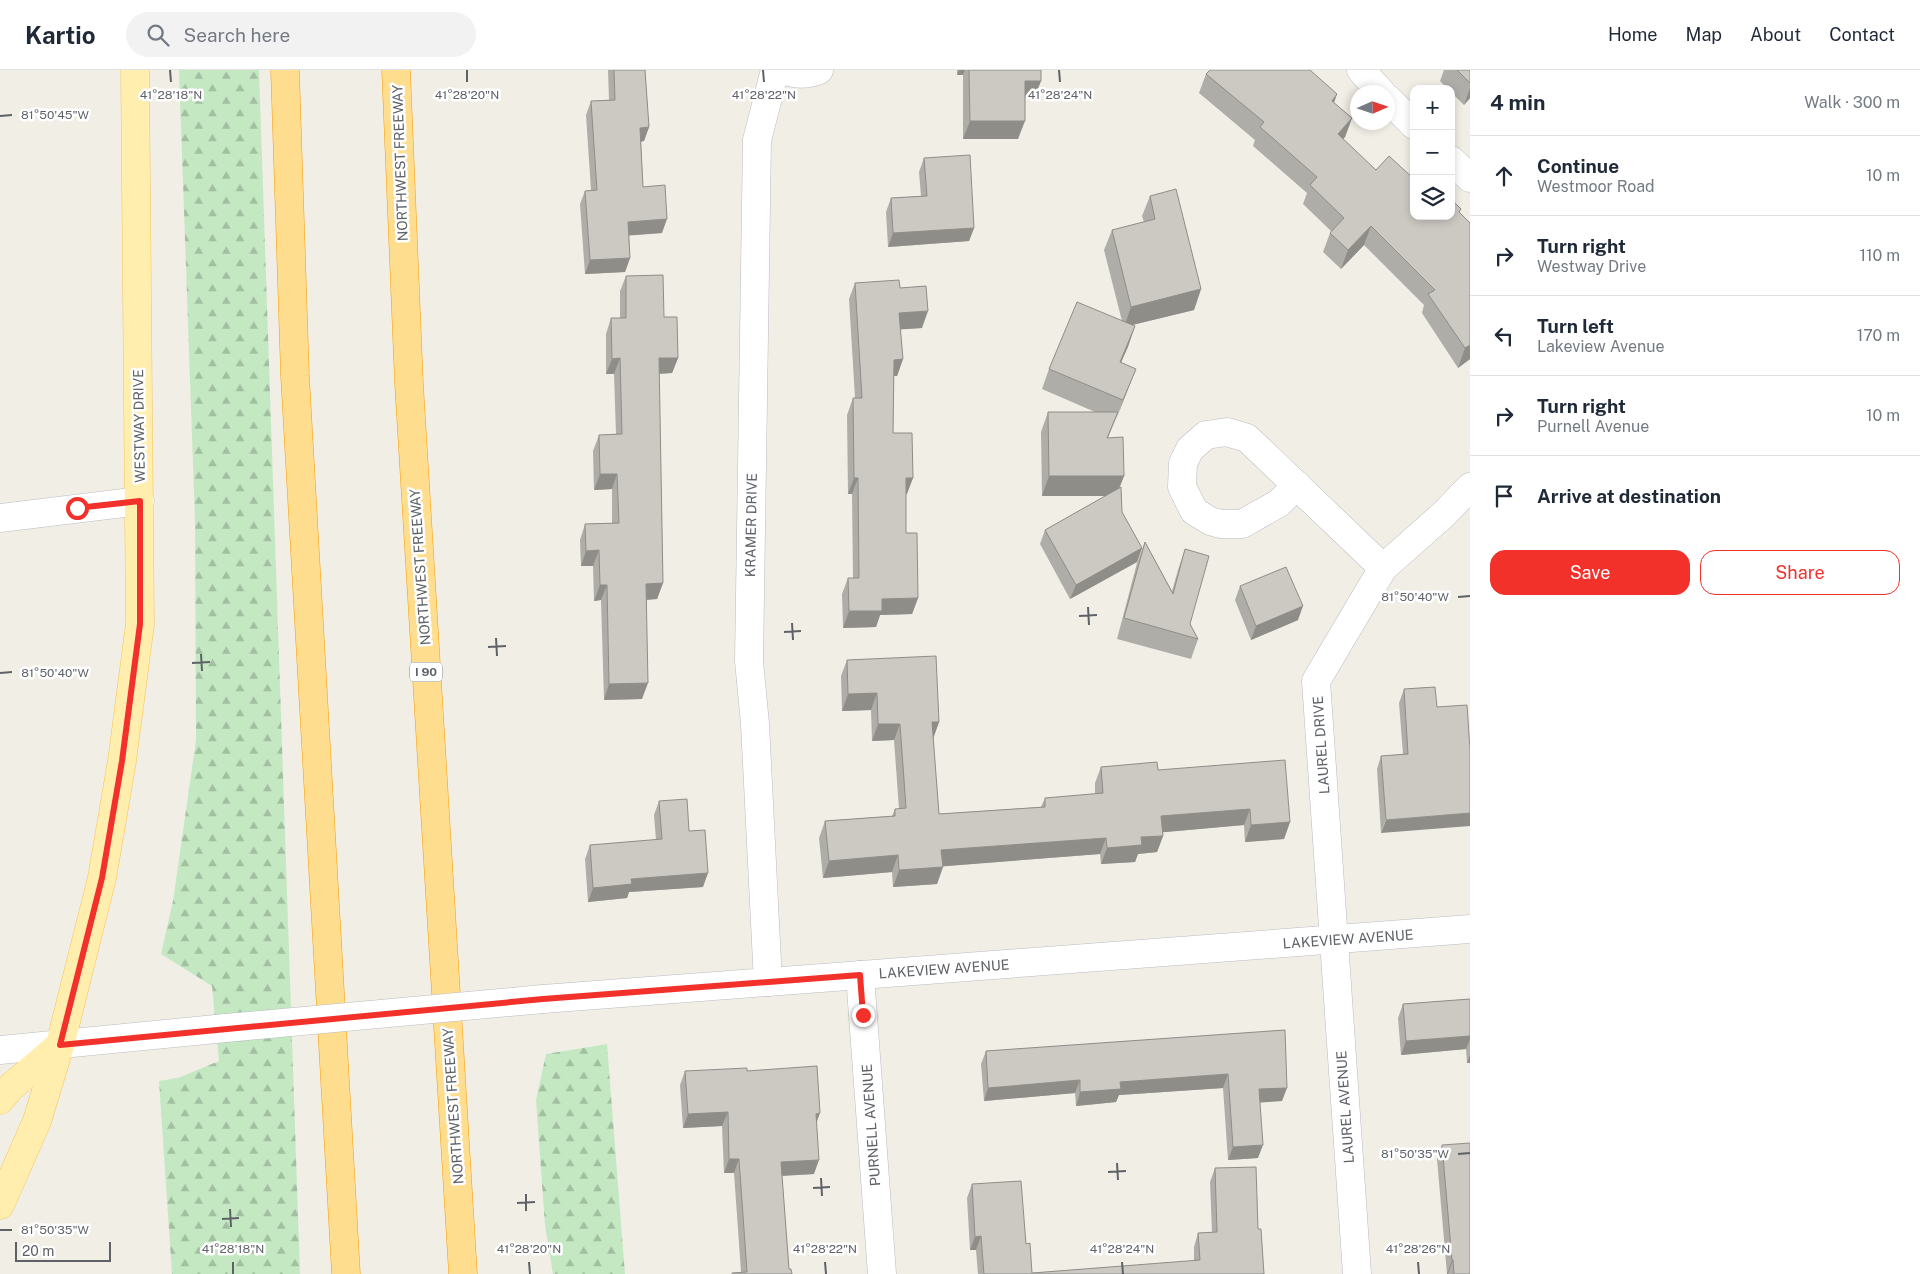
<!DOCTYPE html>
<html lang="en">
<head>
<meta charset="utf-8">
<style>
	:root { --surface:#fff; --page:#f2f2f3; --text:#1f2937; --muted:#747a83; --line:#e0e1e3; --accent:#f2312b }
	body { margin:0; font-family:"Public Sans",sans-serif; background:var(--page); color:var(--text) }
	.controls { position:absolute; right:15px; top:15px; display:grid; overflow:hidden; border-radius:10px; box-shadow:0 2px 8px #0003 }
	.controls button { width:45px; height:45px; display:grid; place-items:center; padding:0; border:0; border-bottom:1px solid var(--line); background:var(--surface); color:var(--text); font:25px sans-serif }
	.compass { position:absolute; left:1350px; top:15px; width:45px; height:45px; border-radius:50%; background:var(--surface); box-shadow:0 2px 8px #0003; rotate:87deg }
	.scale { position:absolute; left:15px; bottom:12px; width:96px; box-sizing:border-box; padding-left:5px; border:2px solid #5e6267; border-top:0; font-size:14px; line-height:18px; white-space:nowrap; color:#5e6267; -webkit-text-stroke:4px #fff; paint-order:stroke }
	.stop { position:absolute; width:15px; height:15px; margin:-11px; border:4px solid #f2312b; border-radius:50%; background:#fff }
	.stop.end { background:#f2312b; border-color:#fff; box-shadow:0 1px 5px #0008 }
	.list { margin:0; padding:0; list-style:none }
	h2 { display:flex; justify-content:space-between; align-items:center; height:65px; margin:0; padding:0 20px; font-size:21px }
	h2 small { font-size:16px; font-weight:400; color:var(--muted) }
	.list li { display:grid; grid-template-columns:32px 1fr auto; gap:15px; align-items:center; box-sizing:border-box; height:80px; padding:0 20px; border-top:1px solid var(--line) }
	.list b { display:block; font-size:19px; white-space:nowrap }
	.list p { margin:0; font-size:16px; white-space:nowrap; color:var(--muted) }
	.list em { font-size:16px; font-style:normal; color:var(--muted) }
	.actions { display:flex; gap:10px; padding:15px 20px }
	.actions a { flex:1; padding:11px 0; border:1px solid var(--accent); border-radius:15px; text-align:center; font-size:18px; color:var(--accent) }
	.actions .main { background:var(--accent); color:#fff }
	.icon { flex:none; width:28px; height:28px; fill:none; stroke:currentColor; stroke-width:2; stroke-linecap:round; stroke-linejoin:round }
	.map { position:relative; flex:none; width:1470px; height:1204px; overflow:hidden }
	header { display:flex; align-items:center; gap:30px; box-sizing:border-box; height:70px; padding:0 25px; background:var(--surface); border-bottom:1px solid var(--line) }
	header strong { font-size:24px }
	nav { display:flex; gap:28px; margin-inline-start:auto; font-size:18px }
	.search { width:350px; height:45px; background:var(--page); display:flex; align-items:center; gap:12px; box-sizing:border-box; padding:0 18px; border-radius:28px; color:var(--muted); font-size:19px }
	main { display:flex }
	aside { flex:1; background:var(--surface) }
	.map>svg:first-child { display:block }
	.forest { fill:url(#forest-firs) }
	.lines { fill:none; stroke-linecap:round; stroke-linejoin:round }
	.minor-casing { stroke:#b9bcc0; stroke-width:29 }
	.major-casing { stroke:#f8c358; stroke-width:29 }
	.highway-casing { stroke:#f79d00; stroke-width:29 }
	.minor { stroke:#fff; stroke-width:28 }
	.major { stroke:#ffeead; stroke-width:28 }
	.highway { stroke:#ffdd8f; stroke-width:28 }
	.minor-bridge-casing { stroke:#b9bcc0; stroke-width:29; stroke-linecap:butt }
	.minor-bridge { stroke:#fff; stroke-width:28 }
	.wall { fill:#afada8 }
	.shaded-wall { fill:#8f8d88 }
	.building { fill:#ccc9c3; stroke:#8f8d88 }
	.route { stroke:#f2312b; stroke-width:6 }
	.ticks { fill:none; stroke:#5e6267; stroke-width:2 }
	.labels { text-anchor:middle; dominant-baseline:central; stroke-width:5; stroke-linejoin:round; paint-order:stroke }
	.shield { fill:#fff; stroke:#8e9195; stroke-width:1 }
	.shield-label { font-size:12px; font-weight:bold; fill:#5e6267 }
	.street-label { font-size:14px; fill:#5e6267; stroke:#fff }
	.ticks-label { font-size:12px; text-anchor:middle; fill:#5e6267; stroke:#fff; stroke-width:5; stroke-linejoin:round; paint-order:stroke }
</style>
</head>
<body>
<header>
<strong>Kartio</strong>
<div class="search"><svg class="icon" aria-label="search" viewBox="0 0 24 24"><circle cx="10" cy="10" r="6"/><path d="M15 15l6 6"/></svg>Search here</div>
<nav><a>Home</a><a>Map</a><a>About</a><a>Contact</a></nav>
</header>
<main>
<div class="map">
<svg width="1470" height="1204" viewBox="0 0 1470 1204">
	<defs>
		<pattern id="forest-firs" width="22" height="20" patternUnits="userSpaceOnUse" patternTransform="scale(1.25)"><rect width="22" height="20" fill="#c4e9c2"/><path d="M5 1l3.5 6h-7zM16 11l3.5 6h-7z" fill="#a2c0a1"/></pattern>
	</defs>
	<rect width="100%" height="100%" fill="#f1eee6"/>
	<!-- forest -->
	<g class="forest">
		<path d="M179,0H259L300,1204H172L159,1011L178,1008L219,991L212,916L161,884L173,831L196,670L195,451Z"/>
		<path d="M607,974L625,1204H553L545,1155L536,1030L546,984Z"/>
	</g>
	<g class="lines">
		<!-- minor casing -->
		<g class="minor-casing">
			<g id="minor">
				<path d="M784,0C796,5 807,5 819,0"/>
				<path d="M1361,0L1381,22"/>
				<path d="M1388,29L1414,55"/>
				<path d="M1451,90L1470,108"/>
				<path d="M1297,415L1279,433L1242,454H1221L1210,451L1194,441L1182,417L1183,393L1190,379L1206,365L1227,362L1247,368L1383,498"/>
				<path d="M0,448L140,431"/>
				<path d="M860,905L882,1204"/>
				<path d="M768,912L755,654L749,591L757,70L775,0"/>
				<path d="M543,929L1470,859"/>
				<path d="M0,980L226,958"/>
				<path d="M1357,1204L1316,611L1383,498L1444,444L1470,417"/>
			</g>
		</g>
		<!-- major casing -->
		<g class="major-casing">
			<g id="major">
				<path d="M0,1030L11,1017L60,975"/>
				<path d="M0,1135L37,1051L60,975L102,808L122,691L140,554L135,0"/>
			</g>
		</g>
		<!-- highway casing -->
		<g class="highway-casing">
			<g id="highway">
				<path d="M285,0L295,306L346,1204"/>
				<path d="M396,0L409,314L463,1204"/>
			</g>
		</g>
		<!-- minor -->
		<use href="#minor" class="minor"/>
		<!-- major -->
		<use href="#major" class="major"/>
		<!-- highway -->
		<use href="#highway" class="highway"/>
		<!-- minor-bridge casing -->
		<g class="minor-bridge-casing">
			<path id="minor-bridge" d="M226,958L543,929"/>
		</g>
		<!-- minor-bridge -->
		<use href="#minor-bridge" class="minor-bridge"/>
	</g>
	<!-- wall -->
	<g class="wall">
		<path d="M608,0H645L649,57L644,71L641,72L643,117L662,163L629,165L630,188L625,202L585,204L580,134L585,121L591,120L586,45L591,31L609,30Z"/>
		<path d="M957,0H1041V11L1034,28H1025L1018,69H963V5H957Z"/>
		<path d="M1444,0H1470V28L1464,35L1451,22V19H1448L1440,11Z"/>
		<path d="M1206,4L1337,24L1334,33L1352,48L1345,67L1343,69L1414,146L1460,143L1470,289L1458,298L1422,243L1424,235L1364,175L1341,199L1323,182L1330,163L1331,161L1303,134L1307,123L1253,76L1255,70L1199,23Z"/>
		<path d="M924,88L974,158L969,171L888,177L886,142L891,128L921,126L919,102Z"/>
		<path d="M1150,126L1201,219L1194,240L1132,255L1135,256L1121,293L1136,299L1108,368L1124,406L1119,419L1122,442L1142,478L1137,492L1070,529L1040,474L1045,460L1106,426H1042L1041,362L1048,342H1095L1042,319L1049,299L1122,251L1104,180L1112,160L1144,152L1142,146Z"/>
		<path d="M626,206L664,247L678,288L672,303L659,304L663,513L657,529L647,530L642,629L604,630L601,530L594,531L593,496H581L580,470L585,454L612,453V419L594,420L593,381L599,365L616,364L614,304H606V264L611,248H620V221Z"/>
		<path d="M855,213L900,218L922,258L900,259L903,289L897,306H894L893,363L913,408L906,424V463L918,528L912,544L880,545L876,557L843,558L842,524L848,508H853L852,424H848L847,345L853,328H855L849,229Z"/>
		<path d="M1145,472L1172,521L1178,500L1185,479L1190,554L1198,569L1191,589L1117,569L1137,493Z"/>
		<path d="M1240,516L1298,550L1251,570L1235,530Z"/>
		<path d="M847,590L939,652L933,668L939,744L1041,737L1045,728L1095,724V713L1101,697L1158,700L1290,752L1284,769L1245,772L1244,755L1163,762V766L1157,782L1138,784L1135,792L1101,794L1100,784L943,796L937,814L893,817L892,802L823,808L819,768L825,751L892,746L895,739H899L894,670L872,671L871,640L842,641L841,606Z"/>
		<path d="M1435,617L1381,763L1377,699L1381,686L1403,684L1399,633L1404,619Z"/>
		<path d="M659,731L689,761L703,817L629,822L627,828L588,832L585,789L590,775L656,770L654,745Z"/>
		<path d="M1470,929V993H1467L1466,979L1401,985L1398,948L1403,934Z"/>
		<path d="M1285,960L1282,1031L1260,1032L1258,1088L1228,1090L1223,1018L1119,1025L1116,1032L1076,1036L1075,1023L984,1031L981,994L986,981Z"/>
		<path d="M685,1001H747L816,1055L814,1104L782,1106L789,1199L792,1204H732V1203L741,1202L734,1103H724L722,1056L683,1058L680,1015Z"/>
		<path d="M1442,1075L1470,1204H1447L1437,1089Z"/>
		<path d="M1215,1098L1258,1159L1264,1204H978L976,1180H970L967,1128L972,1114L1026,1174L1032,1203L1194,1191V1177L1198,1163L1212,1162L1210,1112Z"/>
	</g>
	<!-- shaded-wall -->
	<g class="shaded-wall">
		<path d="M959,0H965L963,5H957Z"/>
		<path d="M1025,11H1041L1034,28H1018Z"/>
		<path d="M1470,18V28L1464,35Z"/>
		<path d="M1337,24L1330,43L1332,31Z"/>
		<path d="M1352,48L1345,67L1331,83L1338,64Z"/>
		<path d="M970,51H1025L1018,69H963Z"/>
		<path d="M649,57L644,71L635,72L640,58Z"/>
		<path d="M667,149L662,163L623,166L628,152Z"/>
		<path d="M1371,156L1364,175L1341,199L1348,180Z"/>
		<path d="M974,158L969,171L888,177L893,163Z"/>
		<path d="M630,188L625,202L585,204L590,190Z"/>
		<path d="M1201,219L1194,240L1124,257L1131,237Z"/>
		<path d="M928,241L922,258L893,260L899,243Z"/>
		<path d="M1135,256L1128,277L1112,312L1120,292Z"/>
		<path d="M1470,275V289L1458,298L1465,278Z"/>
		<path d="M620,288L614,304H606L612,289Z"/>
		<path d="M659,288H678L672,303L653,304Z"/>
		<path d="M903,289L897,306H888L894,290Z"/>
		<path d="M1136,299L1128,319L1116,350L1123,330Z"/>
		<path d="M600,404H617L612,419L594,420Z"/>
		<path d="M1049,406H1124L1116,426H1042Z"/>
		<path d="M854,408H858L852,424H848Z"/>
		<path d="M906,408H913L907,424H900Z"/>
		<path d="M1142,478L1137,492L1070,529L1076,515Z"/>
		<path d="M599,480L593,496H581L586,481Z"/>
		<path d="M663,513L657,529L641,530L646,514Z"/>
		<path d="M600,515H607L601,530L594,531Z"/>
		<path d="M918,528L912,544L880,545L876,557L843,558L849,541L882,529Z"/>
		<path d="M1303,536L1298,550L1251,570L1256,556Z"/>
		<path d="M648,613L642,629L604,630L609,614Z"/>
		<path d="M877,623L871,640L842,641L848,624Z"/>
		<path d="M932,652H939L933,669Z"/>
		<path d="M878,654H900L894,670L872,671Z"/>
		<path d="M1250,739L1244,755L1155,763L1161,746Z"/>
		<path d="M1470,743V756L1381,763L1386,750Z"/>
		<path d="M1290,752L1284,769L1245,772L1251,755Z"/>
		<path d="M1163,766L1157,782L1138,784L1135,792L1101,794L1107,778L1141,767Z"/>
		<path d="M1106,768L1100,784L935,797L941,780Z"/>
		<path d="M898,785L892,802L823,808L829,791Z"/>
		<path d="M943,797L937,814L893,817L899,800Z"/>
		<path d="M708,803L703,817L629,822L627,828L588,832L593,818L631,809Z"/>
		<path d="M1470,966V969L1466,979L1401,985L1406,971Z"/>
		<path d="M1470,985V993H1467Z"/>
		<path d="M1228,1004L1223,1018L1119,1025L1116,1032L1076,1036L1080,1022L1120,1012Z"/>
		<path d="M1080,1010L1075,1023L984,1031L988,1018Z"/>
		<path d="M1287,1018L1282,1031L1254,1033L1259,1019Z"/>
		<path d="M728,1042L722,1056L683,1058L688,1044Z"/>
		<path d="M820,1043L815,1057L816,1044Z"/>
		<path d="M1263,1075L1258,1088L1228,1090L1233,1077Z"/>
		<path d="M729,1089H739L734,1103H724Z"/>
		<path d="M819,1090L814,1104L776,1106L781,1092Z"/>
		<path d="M981,1166L976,1180H970L975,1167Z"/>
		<path d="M1452,1190H1453L1448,1204H1447Z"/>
	</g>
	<!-- building -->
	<g class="building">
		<path d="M614,0H645L649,57L640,58L643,117L665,115L667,149L628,152L630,188L590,190L585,121L597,120L591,31L615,30Z"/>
		<path d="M969,0H1041V11H1025V51H970Z"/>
		<path d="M1210,0H1310L1337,24L1332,31L1352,48L1338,64L1376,100L1389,86L1414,109V146H1451V129L1461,139L1459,142L1470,153V275L1465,278L1428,224L1435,220L1371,156L1348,180L1330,163L1344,148L1310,115L1317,107L1260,57L1264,52L1206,4Z"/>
		<path d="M1457,0H1470V13Z"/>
		<path d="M970,85L974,158L893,163L891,128L927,126L924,88Z"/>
		<path d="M1176,119L1201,219L1131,237L1112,160L1155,149L1150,126Z"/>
		<path d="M663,205L664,247H677L678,288H659L663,513L646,514L648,613L609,614L607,515H600L599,480L586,481L585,454L619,453L617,404H600L599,365L622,364L620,288L612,289L611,248H626V206Z"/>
		<path d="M899,210L900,218L926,216L928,241L899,243L903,289L894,290L893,363H912L913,408H906V463H917L918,528L882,529V541H849L848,508H859L858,408H854L853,328H862L855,213Z"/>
		<path d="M1077,232L1135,256L1120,292L1136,299L1123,330L1049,299Z"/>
		<path d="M1048,342H1118L1107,368L1123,367L1124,406H1049Z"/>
		<path d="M1121,417L1122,442L1142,478L1076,515L1045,460Z"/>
		<path d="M1145,472L1173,524L1185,479L1209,486L1190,554L1198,569L1124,548Z"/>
		<path d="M1286,497L1303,536L1256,556L1240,516Z"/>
		<path d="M936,586L939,652H932L939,744L1045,737V728L1103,723L1101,697L1157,692L1158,700L1285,690L1290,752L1251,755L1250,739L1161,746L1163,766L1141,767L1142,775L1107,778L1106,768L941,780L943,797L899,800L898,785L829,791L825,751L895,746V739L906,738L900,654H878L877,623L848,624L847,590Z"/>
		<path d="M1435,617L1437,637L1467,635L1470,679V743L1386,750L1381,686L1408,684L1404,619Z"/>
		<path d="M687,729L689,761L705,760L708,803L631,809L632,814L593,818L590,775L662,769L659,731Z"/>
		<path d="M1470,929V966L1406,971L1403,934Z"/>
		<path d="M1285,960L1287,1018L1259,1019L1263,1075L1233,1077L1228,1004L1120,1012L1121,1019L1080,1022V1010L988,1018L986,981Z"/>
		<path d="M817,996L820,1043L816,1044L819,1090L781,1092L789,1199H791L792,1204H732V1203L747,1202L739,1089H729L728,1042L688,1044L685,1001L747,998V1001Z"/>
		<path d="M1470,1073V1204H1454L1453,1190H1452L1442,1075Z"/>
		<path d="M1256,1097L1258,1159H1261L1264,1204H984L981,1166L975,1167L972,1114L1021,1111L1026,1174L1030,1173L1032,1203L1200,1190L1198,1163L1217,1162L1215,1098Z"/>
	</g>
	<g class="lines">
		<!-- route -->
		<path class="route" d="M77,438L140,431V554L122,691L102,808L60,975L543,929L860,905L863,945"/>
	</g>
	<!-- ticks -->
	<path class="ticks" d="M170,0L171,12M467,0V12M763,0L764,12M1059,0L1060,12M0,46L12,45M1458,527L1470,526M1088,537L1089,555M1079,546L1097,545M792,553L793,570M784,562L801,561M496,568L497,586M488,577L506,576M201,584L202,601M192,593L210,592M0,603L12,602M1458,1084L1470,1083M1117,1093L1118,1110M1108,1102L1126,1101M821,1108L822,1126M813,1118L830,1117M526,1124V1141M517,1133L535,1132M230,1139L231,1157M222,1149L239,1148M0,1160H12M233,1192V1204M529,1192L530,1204M825,1192L826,1204M1122,1192L1123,1204M1418,1192L1419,1204"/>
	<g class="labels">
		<!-- shield labels -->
		<rect class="shield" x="410" y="592.5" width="32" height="19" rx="4"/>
		<g class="shield-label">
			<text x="426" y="602">I 90</text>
		</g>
		<!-- street labels -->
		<g class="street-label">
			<text transform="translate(400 93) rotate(-92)">NORTHWEST FREEWAY</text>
			<text transform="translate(139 356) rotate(-91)">WESTWAY DRIVE</text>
			<text transform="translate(751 455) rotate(-89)">KRAMER DRIVE</text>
			<text transform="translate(420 497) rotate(-94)">NORTHWEST FREEWAY</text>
			<text transform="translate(1321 675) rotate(-94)">LAUREL DRIVE</text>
			<text transform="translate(1348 869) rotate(-4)">LAKEVIEW AVENUE</text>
			<text transform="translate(944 899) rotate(-4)">LAKEVIEW AVENUE</text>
			<text transform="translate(453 1036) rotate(-94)">NORTHWEST FREEWAY</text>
			<text transform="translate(1345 1037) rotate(-94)">LAUREL AVENUE</text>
			<text transform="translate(871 1055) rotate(-94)">PURNELL AVENUE</text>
		</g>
	</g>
	<g class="ticks-label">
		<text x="171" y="29">41°28'18"N</text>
		<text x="467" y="29">41°28'20"N</text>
		<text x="764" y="29">41°28'22"N</text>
		<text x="1060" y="29">41°28'24"N</text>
		<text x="55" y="49">81°50'45"W</text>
		<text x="1415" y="531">81°50'40"W</text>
		<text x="55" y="607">81°50'40"W</text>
		<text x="1415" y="1088">81°50'35"W</text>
		<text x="55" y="1164">81°50'35"W</text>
		<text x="233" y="1183">41°28'18"N</text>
		<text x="529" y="1183">41°28'20"N</text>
		<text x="825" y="1183">41°28'22"N</text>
		<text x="1122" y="1183">41°28'24"N</text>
		<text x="1418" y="1183">41°28'26"N</text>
	</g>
</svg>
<div class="controls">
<button>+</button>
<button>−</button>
<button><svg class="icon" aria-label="layers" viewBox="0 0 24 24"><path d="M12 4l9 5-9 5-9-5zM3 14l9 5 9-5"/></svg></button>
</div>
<svg class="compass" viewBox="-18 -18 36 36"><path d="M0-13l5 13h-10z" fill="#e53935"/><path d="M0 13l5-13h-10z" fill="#747a83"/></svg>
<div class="scale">20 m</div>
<div class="stop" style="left:77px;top:438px"></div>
<div class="stop end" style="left:863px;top:945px"></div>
</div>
<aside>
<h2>4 min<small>Walk · 300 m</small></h2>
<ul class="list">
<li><svg class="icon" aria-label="ahead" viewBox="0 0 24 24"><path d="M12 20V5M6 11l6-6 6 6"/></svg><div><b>Continue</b><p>Westmoor Road</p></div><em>10 m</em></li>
<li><svg class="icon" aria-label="right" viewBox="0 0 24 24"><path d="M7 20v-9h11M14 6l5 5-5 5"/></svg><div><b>Turn right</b><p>Westway Drive</p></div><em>110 m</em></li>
<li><svg class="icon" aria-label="left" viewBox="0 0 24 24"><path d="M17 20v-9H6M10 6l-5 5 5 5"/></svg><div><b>Turn left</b><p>Lakeview Avenue</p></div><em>170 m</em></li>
<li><svg class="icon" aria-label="right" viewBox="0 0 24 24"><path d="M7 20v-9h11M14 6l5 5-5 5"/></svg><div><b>Turn right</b><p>Purnell Avenue</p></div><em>10 m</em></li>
<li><svg class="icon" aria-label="arrive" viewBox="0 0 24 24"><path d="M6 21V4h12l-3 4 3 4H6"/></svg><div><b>Arrive at destination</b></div></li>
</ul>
<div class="actions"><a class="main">Save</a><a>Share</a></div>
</aside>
</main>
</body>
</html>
